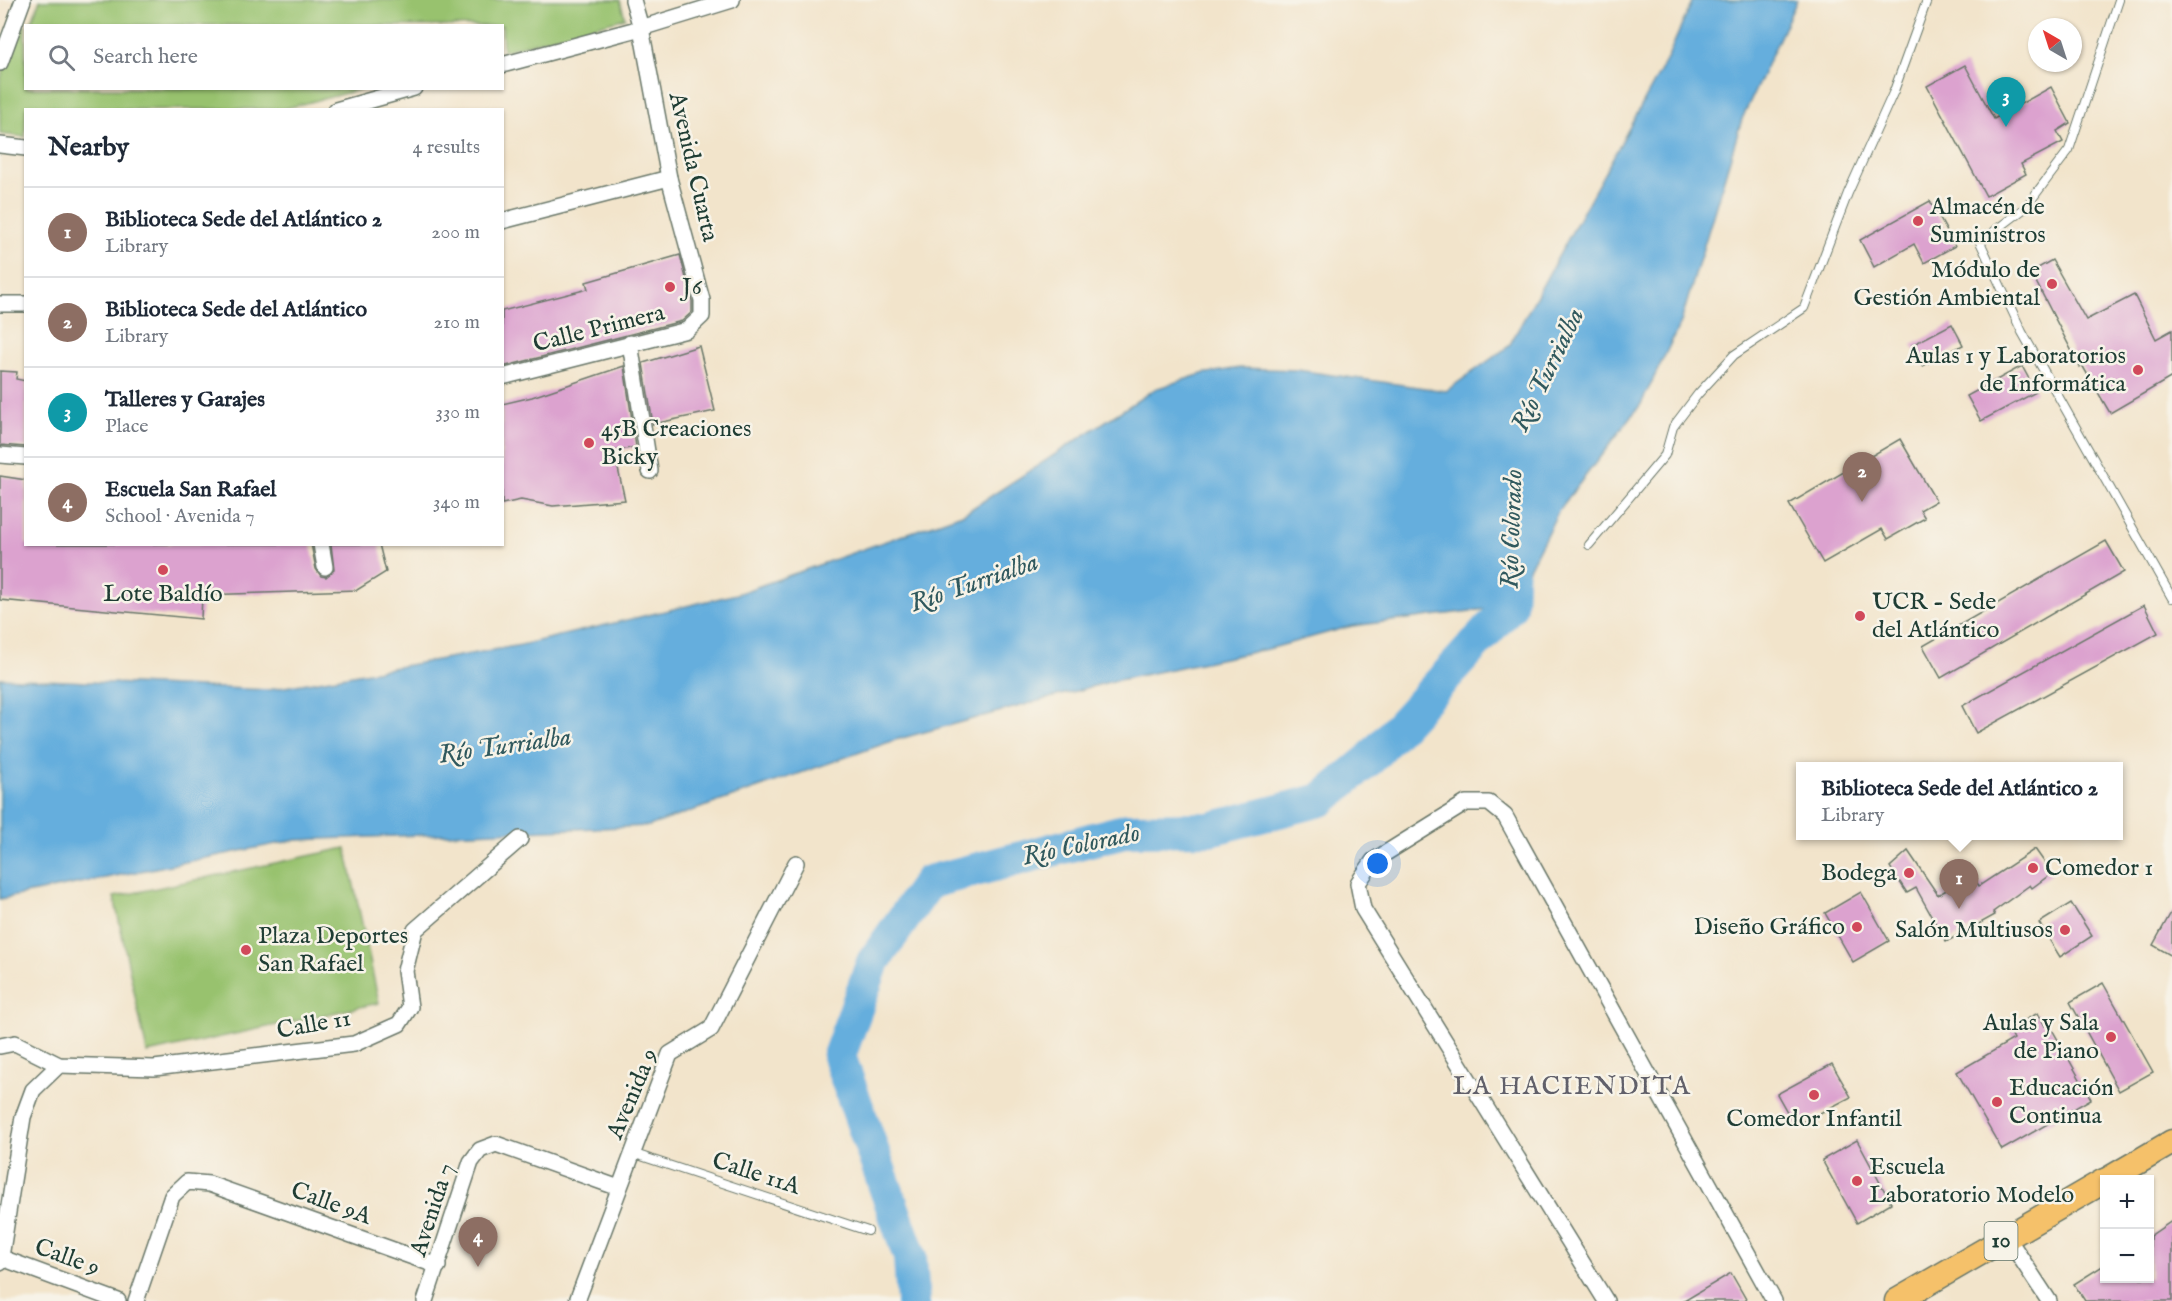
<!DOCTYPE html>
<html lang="en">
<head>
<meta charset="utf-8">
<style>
	:root { --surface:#fff; --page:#f6f6f7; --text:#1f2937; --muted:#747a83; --line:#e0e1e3; --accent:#d1495b }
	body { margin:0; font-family:"IM FELL English",serif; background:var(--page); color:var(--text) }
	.controls { position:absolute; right:18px; bottom:18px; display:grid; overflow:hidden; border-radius:0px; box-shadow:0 2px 4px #0004 }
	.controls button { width:54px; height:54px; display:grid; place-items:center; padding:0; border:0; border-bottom:2px solid var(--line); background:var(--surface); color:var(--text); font:30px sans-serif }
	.compass { position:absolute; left:2028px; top:18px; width:54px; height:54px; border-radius:50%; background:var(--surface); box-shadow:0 2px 4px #0004; rotate:321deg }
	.you { position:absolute; left:1378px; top:864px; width:21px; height:21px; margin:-15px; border:4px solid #fff; border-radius:50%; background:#1a73e8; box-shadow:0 0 0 9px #1a73e833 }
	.badge { display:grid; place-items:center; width:39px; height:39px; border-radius:50%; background:var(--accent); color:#fff; font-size:20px; font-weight:700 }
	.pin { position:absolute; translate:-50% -50px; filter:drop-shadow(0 2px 3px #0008) }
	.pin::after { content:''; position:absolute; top:32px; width:21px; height:18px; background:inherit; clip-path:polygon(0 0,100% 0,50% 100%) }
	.popup { position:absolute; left:1796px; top:762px; width:327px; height:78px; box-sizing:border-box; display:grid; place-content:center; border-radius:0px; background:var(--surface); filter:drop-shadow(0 2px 4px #0005); font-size:20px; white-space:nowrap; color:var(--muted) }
	.popup b { font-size:22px; color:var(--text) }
	.popup::after { content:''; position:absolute; left:50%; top:100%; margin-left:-12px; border:12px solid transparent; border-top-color:var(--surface) }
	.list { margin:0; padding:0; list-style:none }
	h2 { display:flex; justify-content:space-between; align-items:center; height:78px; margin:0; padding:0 24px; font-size:26px }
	h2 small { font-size:20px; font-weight:400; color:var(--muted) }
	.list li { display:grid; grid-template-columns:39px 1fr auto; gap:18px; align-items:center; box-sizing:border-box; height:90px; padding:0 24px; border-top:2px solid var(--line) }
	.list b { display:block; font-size:22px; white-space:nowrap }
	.list p { margin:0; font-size:20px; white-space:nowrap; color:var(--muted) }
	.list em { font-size:20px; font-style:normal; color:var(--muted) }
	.icon { flex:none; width:33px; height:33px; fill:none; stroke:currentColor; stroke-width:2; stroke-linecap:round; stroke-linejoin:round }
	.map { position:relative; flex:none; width:2172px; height:1301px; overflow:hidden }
	.search { position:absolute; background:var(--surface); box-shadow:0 2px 4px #0004; left:24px; top:24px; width:480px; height:66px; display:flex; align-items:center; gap:15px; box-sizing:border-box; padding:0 21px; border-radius:0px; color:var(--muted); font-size:22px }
	.panel { position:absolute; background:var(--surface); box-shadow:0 2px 4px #0004; left:24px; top:108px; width:480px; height:438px; border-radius:0px }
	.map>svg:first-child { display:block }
	.green { fill:#98c26e; stroke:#5c8051; stroke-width:1.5 }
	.water { fill:#65aedd; stroke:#427688; stroke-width:1.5 }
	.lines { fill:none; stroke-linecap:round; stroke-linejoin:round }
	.river { stroke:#65aedd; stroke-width:34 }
	.building { fill:#dca2cf }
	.lane-casing { stroke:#697769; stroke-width:10 }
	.street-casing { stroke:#697769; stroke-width:18 }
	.primary-casing { stroke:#697769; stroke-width:27 }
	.lane { stroke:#fff; stroke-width:8 }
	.street { stroke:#fff; stroke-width:15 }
	.primary { stroke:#f5c16b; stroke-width:24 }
	.poi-dot { fill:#d1495b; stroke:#f7f3e8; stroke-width:2 }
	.labels { text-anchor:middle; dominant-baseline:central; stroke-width:5; stroke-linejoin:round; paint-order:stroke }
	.shield { fill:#f7f3e8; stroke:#60746a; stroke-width:1.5 }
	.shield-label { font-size:22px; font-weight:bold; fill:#1f3d34 }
	.street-label { font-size:24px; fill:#1f3d34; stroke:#f7f3e8 }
	.poi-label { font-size:24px; fill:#1f3d34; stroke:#f7f3e8; text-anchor:start }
	.water-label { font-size:26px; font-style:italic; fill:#30595e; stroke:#f7f3e8 }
	.neighbourhood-label { font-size:26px; letter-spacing:1.5px; fill:#61606a; stroke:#f7f3e8 }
</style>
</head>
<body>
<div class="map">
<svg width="2172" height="1301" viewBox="0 0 2172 1301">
	<rect width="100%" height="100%" fill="#f7f3e8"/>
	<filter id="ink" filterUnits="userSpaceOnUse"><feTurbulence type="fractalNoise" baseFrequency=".0167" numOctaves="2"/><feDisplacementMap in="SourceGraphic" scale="12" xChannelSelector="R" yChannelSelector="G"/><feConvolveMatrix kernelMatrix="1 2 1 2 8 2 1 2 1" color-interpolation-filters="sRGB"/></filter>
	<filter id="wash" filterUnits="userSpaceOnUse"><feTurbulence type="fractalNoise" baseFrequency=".008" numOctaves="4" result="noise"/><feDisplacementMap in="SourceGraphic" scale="24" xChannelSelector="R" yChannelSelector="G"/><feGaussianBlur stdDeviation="1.35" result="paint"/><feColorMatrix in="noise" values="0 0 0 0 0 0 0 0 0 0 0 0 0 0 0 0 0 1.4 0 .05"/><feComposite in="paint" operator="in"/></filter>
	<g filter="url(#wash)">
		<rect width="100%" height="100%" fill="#f2e4cb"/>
		<!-- green -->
		<g class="green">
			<path d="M40,0H620L625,18L503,51L502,26L30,25Z"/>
			<path d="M19,25L25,26L26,88L362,89L283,109L26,110L25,137L0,134V80Z"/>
			<path d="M346,848L379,1003L147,1053L114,897Z"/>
		</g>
		<!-- water -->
		<path class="water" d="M1693,0H1797L1742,119L1681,322L1641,404L1559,510L1510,606L1352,626L1272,648L1109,682L895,740L649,826L296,840L0,899V678L268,690L521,645L737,594L965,513L1155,389L1202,374L1240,368L1297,370L1446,391L1509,346L1666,61Z"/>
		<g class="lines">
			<!-- river -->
			<path class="river" d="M913,1301L910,1257L839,1056L873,962L929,882L1128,830L1210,829L1321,800L1370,759L1510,606L1512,558"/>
		</g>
		<g id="blocks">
			<!-- building -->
			<g class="building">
				<path d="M1965,65L1994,119L2051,87L2070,123L2057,131L2063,142L2021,164L2026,174L1986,196L1927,86Z"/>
				<path d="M1930,201L1955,246L1924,263L1914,244L1874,267L1860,240Z"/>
				<path d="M680,255L692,301V312L682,321L502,367V311L588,289L586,282Z"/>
				<path d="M2052,260L2086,320L2134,295L2156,339L2172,330V377L2110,413L2082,365L2080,367L2031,272Z"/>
				<path d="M1952,324L1963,345L1923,366L1912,345Z"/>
				<path d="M699,346L715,411L653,424L643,363Z"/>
				<path d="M624,366L636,447L614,451L625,500L553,506L521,500L502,504V404L532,397Z"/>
				<path d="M2022,366L2036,392L1981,421L1967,396Z"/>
				<path d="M0,371L17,372L16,379L26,381V447L0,445Z"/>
				<path d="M1900,439L1936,501L1920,510L1925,518L1888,539L1882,529L1823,563L1789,504Z"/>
				<path d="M0,476L26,480V544H311L316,569L321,576L326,577L334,570L331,544H379L386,572L357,590L202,595L201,619L0,600Z"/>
				<path d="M2106,541L2124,572L1941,678L1923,646Z"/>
				<path d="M2144,605L2158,633L1976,733L1962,706Z"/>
				<path d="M2035,849L2052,873L2032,888L2030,885L1993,912L1995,915L1946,942L1916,888L1907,893L1890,867L1908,851L1938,895L1972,875L1979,886Z"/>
				<path d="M1861,892L1889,941L1853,962L1825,913Z"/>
				<path d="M2071,903L2092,936L2060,957L2039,923Z"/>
				<path d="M2172,911V956L2153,945Z"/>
				<path d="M2103,983L2153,1072L2119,1091L2070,1002Z"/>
				<path d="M2038,1013L2045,1026L2049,1024L2091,1099L2002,1150L1957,1072L2014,1039L2009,1029Z"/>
				<path d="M1832,1064L1851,1097L1795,1126L1777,1094Z"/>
				<path d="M1857,1140L1891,1203L1857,1223L1822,1160Z"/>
				<path d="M2172,1221V1301H2085L2074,1284L2104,1265V1278H2150V1236Z"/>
				<path d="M1731,1273L1747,1301H1684Z"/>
			</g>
		</g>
	</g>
	<g filter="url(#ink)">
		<use href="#blocks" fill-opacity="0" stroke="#697769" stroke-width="1.5"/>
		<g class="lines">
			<!-- lane casing -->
			<g class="lane-casing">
				<g id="lane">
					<path d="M2119,0L2069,150L2025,208L1980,242L2022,332L2172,598"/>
					<path d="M1589,545L1665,455L1673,427L1698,394L1734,355L1804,308L1848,193L1894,91L1927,0"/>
					<path d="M632,1153L868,1231"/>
				</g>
			</g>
			<!-- street casing -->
			<g class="street-casing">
				<g id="street">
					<path d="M0,63L23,0"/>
					<path d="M502,65L641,28L732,0"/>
					<path d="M336,110L414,88"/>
					<path d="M0,145L26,148"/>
					<path d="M502,221L669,178"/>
					<path d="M0,304H26"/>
					<path d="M630,343L650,471"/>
					<path d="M502,377L687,330L702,316V300L669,178L641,28L633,0"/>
					<path d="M0,455L26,457"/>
					<path d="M321,544L325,567"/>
					<path d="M0,1046L15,1043L59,1065L154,1068L354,1044L399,1024L410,1007L405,971L415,930L520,839"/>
					<path d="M2007,1237L2049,1301"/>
					<path d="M2,1258L118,1301"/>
					<path d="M0,1263L23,1117L33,1090L59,1065"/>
					<path d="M136,1301L172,1196L187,1182L209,1184L438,1266"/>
					<path d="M425,1301L471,1162L480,1150L496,1144L619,1188"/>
					<path d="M577,1301L670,1054L711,1029L796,863"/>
					<path d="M1606,1301L1363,909L1358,883L1373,861L1466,803H1489L1505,816L1774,1301"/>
				</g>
			</g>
			<!-- primary casing -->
			<g class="primary-casing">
				<g id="primary">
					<path d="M2107,1180L2172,1142"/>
					<path d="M1897,1301L2104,1181"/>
				</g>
			</g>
			<!-- lane -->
			<use href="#lane" class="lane"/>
			<!-- street -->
			<use href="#street" class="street"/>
			<!-- primary -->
			<use href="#primary" class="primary"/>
		</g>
	</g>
	<!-- markers -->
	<g class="poi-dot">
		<circle cx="1918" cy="221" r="6"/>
		<circle cx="2052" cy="284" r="6"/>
		<circle cx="670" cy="287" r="6"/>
		<circle cx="2138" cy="370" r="6"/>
		<circle cx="589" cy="443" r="6"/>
		<circle cx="163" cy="570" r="6"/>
		<circle cx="1860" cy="616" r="6"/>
		<circle cx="2033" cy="868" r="6"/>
		<circle cx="1909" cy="873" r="6"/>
		<circle cx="1857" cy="927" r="6"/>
		<circle cx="2065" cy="930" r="6"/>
		<circle cx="246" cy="950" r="6"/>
		<circle cx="2111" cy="1037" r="6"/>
		<circle cx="1814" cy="1095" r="6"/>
		<circle cx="1997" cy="1102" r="6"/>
		<circle cx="1857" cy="1181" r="6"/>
	</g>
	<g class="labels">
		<!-- shield labels -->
		<rect class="shield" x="1984.5" y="1222" width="33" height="38" rx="4.5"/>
		<g class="shield-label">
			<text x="2001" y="1241">10</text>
		</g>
		<!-- street labels -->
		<g class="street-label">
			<text transform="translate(693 167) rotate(77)">Avenida Cuarta</text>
			<text transform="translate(599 329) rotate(-14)">Calle Primera</text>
			<text transform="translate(314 1025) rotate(-10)">Calle 11</text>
			<text transform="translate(633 1094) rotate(-67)">Avenida 9</text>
			<text transform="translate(756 1174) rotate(18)">Calle 11A</text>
			<text transform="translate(331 1204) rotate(20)">Calle 9A</text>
			<text transform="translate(433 1210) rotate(-72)">Avenida 7</text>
			<text transform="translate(67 1258) rotate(20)">Calle 9</text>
		</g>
		<!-- poi labels -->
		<g class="poi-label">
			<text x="1930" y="207">Almacén de<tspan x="1930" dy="28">Suministros</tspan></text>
			<text x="2040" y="270" text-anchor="end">Módulo de<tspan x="2040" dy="28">Gestión Ambiental</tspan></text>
			<text x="682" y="287">J6</text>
			<text x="2126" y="356" text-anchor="end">Aulas 1 y Laboratorios<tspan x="2126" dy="28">de Informática</tspan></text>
			<text x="601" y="429">45B Creaciones<tspan x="601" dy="28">Bicky</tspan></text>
			<text x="163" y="594" text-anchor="middle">Lote Baldío</text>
			<text x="1872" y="602">UCR - Sede<tspan x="1872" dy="28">del Atlántico</tspan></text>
			<text x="2045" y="868">Comedor 1</text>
			<text x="1897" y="873" text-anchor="end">Bodega</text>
			<text x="1845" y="927" text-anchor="end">Diseño Gráfico</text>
			<text x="2053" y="930" text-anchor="end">Salón Multiusos</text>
			<text x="258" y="936">Plaza Deportes<tspan x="258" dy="28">San Rafael</tspan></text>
			<text x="2099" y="1023" text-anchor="end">Aulas y Sala<tspan x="2099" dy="28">de Piano</tspan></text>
			<text x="2009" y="1088">Educación<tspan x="2009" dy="28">Continua</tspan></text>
			<text x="1814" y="1119" text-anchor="middle">Comedor Infantil</text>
			<text x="1869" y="1167">Escuela<tspan x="1869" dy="28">Laboratorio Modelo</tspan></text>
		</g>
		<!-- water labels -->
		<g class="water-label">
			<text transform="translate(1548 370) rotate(-64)">Río Turrialba</text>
			<text transform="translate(1512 529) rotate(-88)">Río Colorado</text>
			<text transform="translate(974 583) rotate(-19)">Río Turrialba</text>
			<text transform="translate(505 746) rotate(-8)">Río Turrialba</text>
			<text transform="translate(1081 845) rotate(-12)">Río Colorado</text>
		</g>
		<!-- neighbourhood labels -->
		<g class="neighbourhood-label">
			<text x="1572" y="1086">LA HACIENDITA</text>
		</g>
	</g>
</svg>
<div class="controls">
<button>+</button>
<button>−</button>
</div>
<svg class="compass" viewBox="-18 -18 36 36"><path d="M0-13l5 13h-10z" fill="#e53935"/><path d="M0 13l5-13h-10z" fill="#747a83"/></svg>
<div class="you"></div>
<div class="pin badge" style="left:1959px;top:909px;background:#8d6e63">1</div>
<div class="popup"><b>Biblioteca Sede del Atlántico 2</b>Library</div>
<div class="pin badge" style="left:1862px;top:502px;background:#8d6e63">2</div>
<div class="pin badge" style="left:2006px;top:127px;background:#0f9aa8">3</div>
<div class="pin badge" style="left:478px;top:1267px;background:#8d6e63">4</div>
<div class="search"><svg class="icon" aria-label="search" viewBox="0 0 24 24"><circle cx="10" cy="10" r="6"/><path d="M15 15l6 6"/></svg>Search here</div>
<section class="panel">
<h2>Nearby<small>4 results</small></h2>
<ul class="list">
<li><span class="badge" style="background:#8d6e63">1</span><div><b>Biblioteca Sede del Atlántico 2</b><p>Library</p></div><em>200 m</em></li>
<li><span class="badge" style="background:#8d6e63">2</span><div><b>Biblioteca Sede del Atlántico</b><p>Library</p></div><em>210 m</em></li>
<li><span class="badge" style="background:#0f9aa8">3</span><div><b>Talleres y Garajes</b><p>Place</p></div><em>330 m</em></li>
<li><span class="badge" style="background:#8d6e63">4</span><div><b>Escuela San Rafael</b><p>School · Avenida 7</p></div><em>340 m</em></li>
</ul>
</section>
</div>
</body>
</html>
